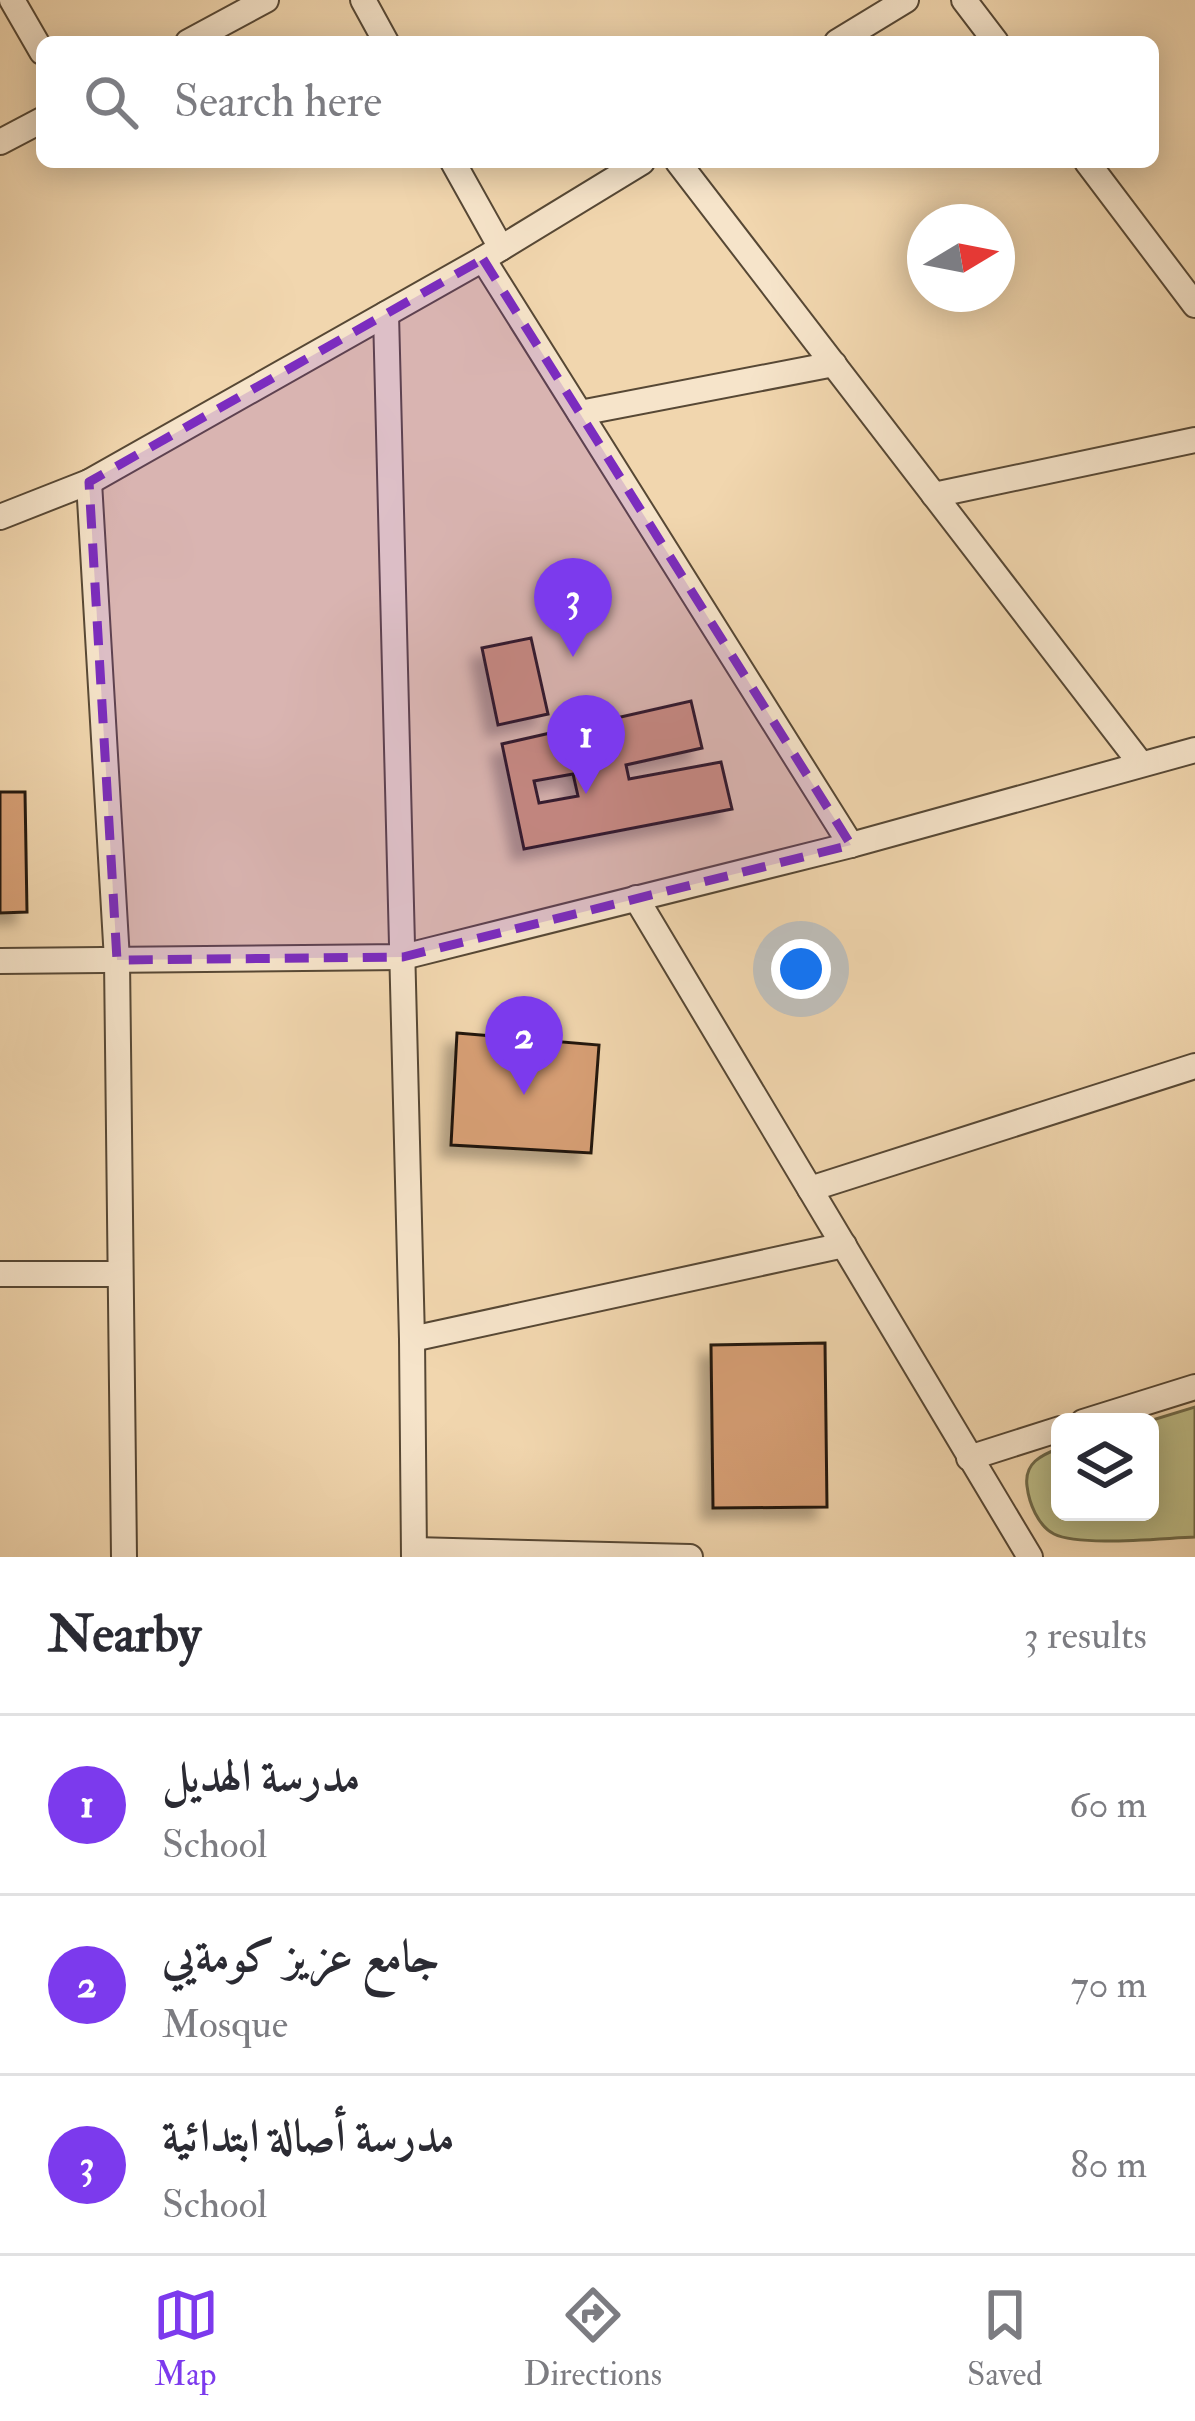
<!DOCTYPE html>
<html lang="en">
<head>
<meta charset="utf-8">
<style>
	:root { --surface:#fff; --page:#f2f2f3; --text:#2b2b33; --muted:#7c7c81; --line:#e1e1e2; --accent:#7c3aed }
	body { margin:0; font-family:"IM FELL Double Pica",Amiri,serif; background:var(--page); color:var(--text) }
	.controls { position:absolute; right:36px; bottom:36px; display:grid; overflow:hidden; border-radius:18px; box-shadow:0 6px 30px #0003 }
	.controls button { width:108px; height:108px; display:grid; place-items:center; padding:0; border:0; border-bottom:3px solid var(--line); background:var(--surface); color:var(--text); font:60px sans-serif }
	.compass { position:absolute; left:907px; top:204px; width:108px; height:108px; border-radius:50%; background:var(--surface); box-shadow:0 6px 30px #0003; rotate:80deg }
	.you { position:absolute; left:801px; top:969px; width:42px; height:42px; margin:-30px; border:9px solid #fff; border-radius:50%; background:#1a73e8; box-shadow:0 0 0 18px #1a73e833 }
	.badge { display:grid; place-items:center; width:78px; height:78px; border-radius:50%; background:var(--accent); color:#fff; font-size:39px; font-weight:700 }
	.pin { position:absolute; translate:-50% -99px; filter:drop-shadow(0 3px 6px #0008) }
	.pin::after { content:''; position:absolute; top:63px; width:42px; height:36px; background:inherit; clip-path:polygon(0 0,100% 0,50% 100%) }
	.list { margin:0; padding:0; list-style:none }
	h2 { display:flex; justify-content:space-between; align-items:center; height:156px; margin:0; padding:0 48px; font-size:51px }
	h2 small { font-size:39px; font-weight:400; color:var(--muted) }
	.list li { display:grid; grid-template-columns:78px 1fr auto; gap:36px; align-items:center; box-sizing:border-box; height:180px; padding:0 48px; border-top:3px solid var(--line) }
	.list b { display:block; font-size:45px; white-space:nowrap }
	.list p { margin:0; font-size:39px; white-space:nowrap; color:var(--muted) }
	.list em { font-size:39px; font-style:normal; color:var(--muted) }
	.icon { flex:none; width:66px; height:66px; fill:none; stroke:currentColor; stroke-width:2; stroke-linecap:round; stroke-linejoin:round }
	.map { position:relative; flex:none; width:1195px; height:1557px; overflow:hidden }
	.search { position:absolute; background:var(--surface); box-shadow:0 6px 30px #0003; left:36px; right:36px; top:36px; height:132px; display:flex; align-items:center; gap:30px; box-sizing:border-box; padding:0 42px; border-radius:18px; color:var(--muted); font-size:45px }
	.sheet { height:696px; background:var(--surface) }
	nav { display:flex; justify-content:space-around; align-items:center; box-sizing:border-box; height:168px; border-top:3px solid var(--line); background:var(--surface); font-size:33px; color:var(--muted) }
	nav a { display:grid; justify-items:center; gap:6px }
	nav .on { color:var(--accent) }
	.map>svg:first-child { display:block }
	.green { fill:#bebd87; stroke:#716b4a; stroke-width:3 }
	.building { fill:#d79f75; stroke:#24190d; stroke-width:3; fill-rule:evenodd; filter:url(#shadow) }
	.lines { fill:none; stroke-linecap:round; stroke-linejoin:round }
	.minor-casing { stroke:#574835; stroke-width:28 }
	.minor { stroke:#f6e4ca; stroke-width:24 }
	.marked { fill:#7b2cbf; fill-opacity:0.2; stroke:#7b2cbf; stroke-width:9; stroke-dasharray:24 15; stroke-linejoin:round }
</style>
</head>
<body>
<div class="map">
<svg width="1195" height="1557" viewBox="0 0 1195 1557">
	<defs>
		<filter id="shadow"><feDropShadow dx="-11" dy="11" stdDeviation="6" flood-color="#0004"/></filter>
	</defs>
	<rect width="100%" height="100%" fill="#f1d6ae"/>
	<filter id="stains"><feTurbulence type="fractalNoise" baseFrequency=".00167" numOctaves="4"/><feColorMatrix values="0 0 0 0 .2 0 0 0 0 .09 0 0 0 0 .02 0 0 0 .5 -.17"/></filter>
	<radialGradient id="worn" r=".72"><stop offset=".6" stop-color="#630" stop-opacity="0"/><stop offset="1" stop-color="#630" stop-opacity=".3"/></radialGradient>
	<!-- green -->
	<path class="green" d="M1195,1407V1537C1163,1538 1080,1547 1054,1534C1038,1526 1029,1503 1027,1486C1024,1463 1041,1455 1060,1448V1512H1150V1422H1146Z"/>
	<!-- building -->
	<g class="building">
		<path d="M531,638L548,714L498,725L482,648Z"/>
		<path d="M691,701L702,748L626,765L629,779L721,762L732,809L524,849L502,744ZM573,774L578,796L539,803L534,781Z"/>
		<path d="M0,792H25L27,912L0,913Z"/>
		<path d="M457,1033L599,1045L591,1153L451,1145Z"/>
		<path d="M825,1343L827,1507L713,1508L711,1345Z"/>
	</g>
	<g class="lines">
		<!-- minor casing -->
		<g class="minor-casing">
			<g id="minor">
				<path d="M12,0L42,52"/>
				<path d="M363,0L386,42"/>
				<path d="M964,0L996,42"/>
				<path d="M188,42L266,0"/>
				<path d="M837,42L906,0"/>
				<path d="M0,142L42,120"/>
				<path d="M453,162L501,248"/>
				<path d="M678,162L1141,764"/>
				<path d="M1087,162L1195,305"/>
				<path d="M483,259L851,845"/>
				<path d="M386,314L412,1339L414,1557"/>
				<path d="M580,413L834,364"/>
				<path d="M89,482L117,960L124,1557"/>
				<path d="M934,495L1195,440"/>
				<path d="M0,517L89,482L483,259L642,162"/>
				<path d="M636,898L1030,1557"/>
				<path d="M0,961L403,957L851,845L1195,750"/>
				<path d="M810,1189L1195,1066"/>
				<path d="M0,1274H120"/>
				<path d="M412,1339L844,1245"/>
				<path d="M1083,1422L1195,1387"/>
				<path d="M969,1458L1060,1429"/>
				<path d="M414,1550L690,1557"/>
			</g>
		</g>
		<!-- minor -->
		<use href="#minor" class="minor"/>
	</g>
	<!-- marked area -->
	<path class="marked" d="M483,259L851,845L403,957L117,960L89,482Z"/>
	<rect width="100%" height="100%" filter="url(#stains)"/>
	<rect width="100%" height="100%" fill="url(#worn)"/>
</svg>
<div class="controls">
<button><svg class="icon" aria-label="layers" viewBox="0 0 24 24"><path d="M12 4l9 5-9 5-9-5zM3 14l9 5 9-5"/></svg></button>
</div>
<svg class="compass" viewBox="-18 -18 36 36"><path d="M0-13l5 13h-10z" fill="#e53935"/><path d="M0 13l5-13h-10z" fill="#7c7c81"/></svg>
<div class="you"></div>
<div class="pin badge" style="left:586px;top:794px">1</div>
<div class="pin badge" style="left:524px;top:1095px">2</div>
<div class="pin badge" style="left:573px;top:657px">3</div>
<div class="search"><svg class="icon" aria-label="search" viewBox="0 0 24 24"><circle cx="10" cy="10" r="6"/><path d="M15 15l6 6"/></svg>Search here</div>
</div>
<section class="sheet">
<h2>Nearby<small>3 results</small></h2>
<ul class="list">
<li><span class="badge">1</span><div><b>مدرسة الهديل</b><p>School</p></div><em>60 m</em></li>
<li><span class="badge">2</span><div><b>جامع عزيز كومةيي</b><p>Mosque</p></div><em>70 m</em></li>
<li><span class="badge">3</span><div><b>مدرسة أصالة ابتدائية</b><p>School</p></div><em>80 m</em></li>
</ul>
</section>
<nav>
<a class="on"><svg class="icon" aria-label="map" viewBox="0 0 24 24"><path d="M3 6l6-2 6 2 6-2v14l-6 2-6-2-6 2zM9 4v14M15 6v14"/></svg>Map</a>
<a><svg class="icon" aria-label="directions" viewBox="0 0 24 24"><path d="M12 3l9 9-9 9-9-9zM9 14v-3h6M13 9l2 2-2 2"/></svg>Directions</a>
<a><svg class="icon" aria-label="saved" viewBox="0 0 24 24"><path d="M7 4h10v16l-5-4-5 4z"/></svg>Saved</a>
</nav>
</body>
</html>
